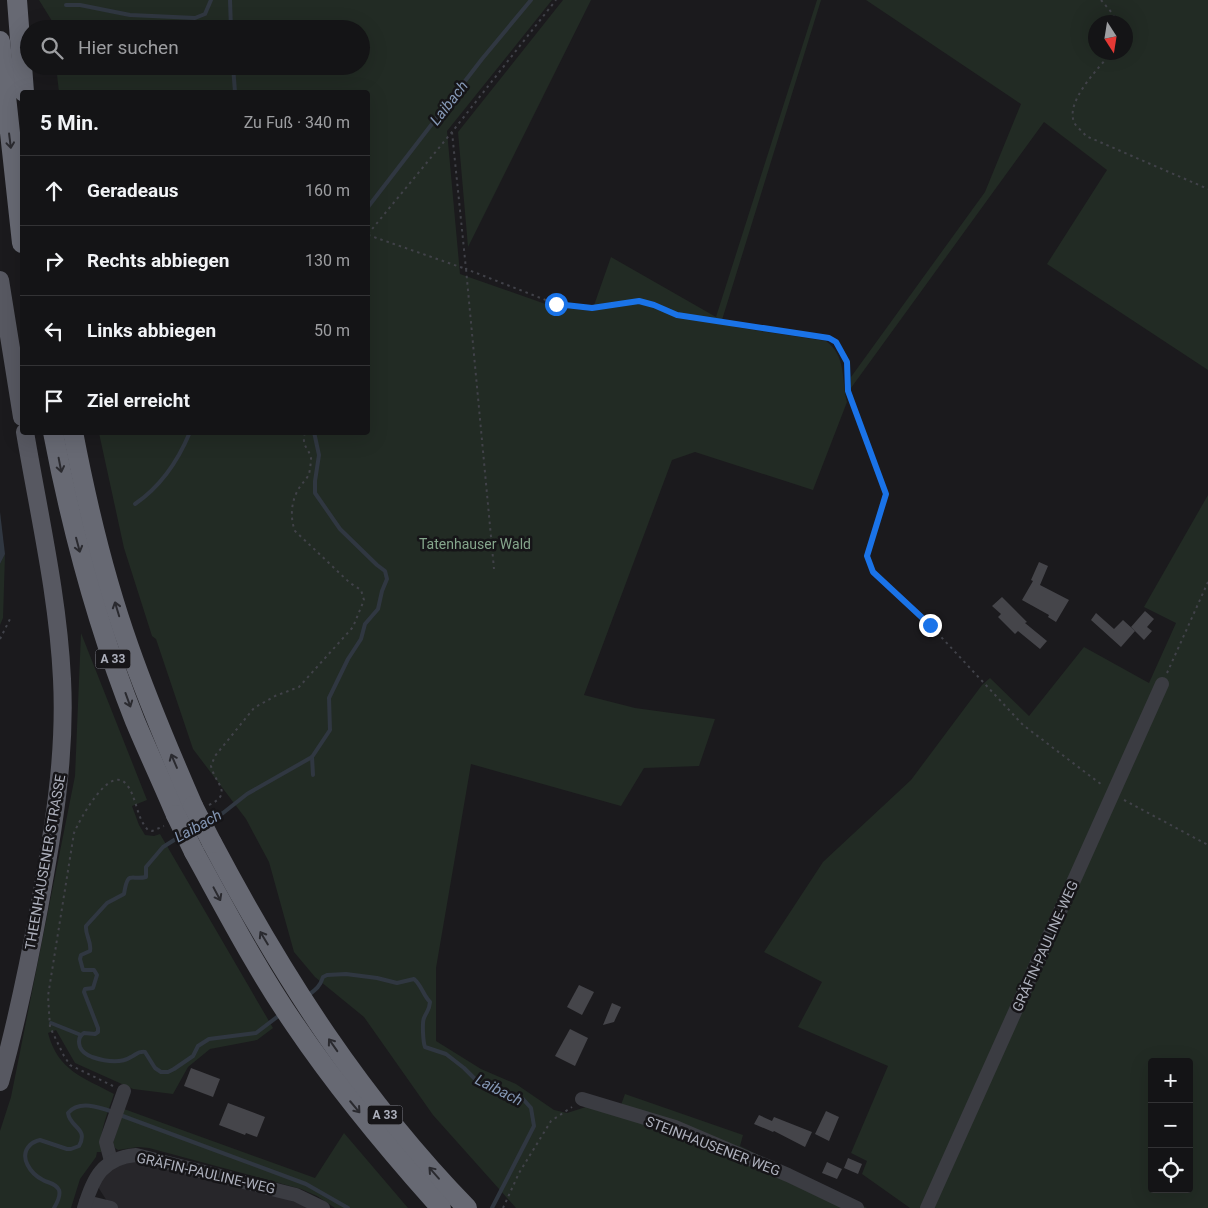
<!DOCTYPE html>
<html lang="de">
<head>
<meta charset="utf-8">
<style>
	:root { --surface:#141416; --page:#1d1d1f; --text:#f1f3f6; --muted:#9d9ea1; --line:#333335 }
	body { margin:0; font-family:Roboto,sans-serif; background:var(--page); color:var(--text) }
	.controls { position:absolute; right:15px; bottom:15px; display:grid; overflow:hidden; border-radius:5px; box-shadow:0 5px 20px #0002 }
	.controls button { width:45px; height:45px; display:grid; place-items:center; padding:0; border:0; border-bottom:1px solid var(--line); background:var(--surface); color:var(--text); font:25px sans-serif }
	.compass { position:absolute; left:1088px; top:15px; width:45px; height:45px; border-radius:50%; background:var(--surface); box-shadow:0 5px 20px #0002; rotate:168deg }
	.stop { position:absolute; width:15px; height:15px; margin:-11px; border:4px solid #1a73e8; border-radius:50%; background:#fff }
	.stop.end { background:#1a73e8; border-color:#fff; box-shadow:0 1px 5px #0008 }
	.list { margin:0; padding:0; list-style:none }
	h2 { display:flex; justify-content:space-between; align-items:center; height:65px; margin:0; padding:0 20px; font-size:21px }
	h2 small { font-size:16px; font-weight:400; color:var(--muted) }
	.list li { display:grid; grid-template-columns:32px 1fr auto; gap:15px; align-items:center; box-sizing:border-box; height:70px; padding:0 20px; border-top:1px solid var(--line) }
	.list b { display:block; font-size:19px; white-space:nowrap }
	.list em { font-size:16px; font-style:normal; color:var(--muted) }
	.icon { flex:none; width:28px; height:28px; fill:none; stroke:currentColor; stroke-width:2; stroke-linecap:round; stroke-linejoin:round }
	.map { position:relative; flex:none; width:1208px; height:1208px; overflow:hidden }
	.search { position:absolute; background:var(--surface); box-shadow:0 5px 20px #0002; left:20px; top:20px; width:350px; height:55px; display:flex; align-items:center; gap:12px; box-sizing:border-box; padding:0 18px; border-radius:28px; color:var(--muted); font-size:19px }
	.panel { position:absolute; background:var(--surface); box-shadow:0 5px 20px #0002; left:20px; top:90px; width:350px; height:345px; border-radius:5px }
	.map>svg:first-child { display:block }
	.built { fill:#27262a }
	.green { fill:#222b24; fill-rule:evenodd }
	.water { fill:#303741 }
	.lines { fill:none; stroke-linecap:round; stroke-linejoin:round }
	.stream { stroke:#303741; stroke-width:4 }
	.building { fill:#45454a }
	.path { stroke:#414249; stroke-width:2; stroke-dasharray:2.5 4; stroke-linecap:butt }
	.minor { stroke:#3b3c42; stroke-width:14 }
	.major { stroke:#575861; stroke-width:18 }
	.highway { stroke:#676973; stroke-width:20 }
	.highway-bridge { stroke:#676973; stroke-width:20 }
	.oneway { stroke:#2a2a2f }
	.route { stroke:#1a73e8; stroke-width:6 }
	.labels { text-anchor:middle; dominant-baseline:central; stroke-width:5; stroke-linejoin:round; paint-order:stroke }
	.shield { fill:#161518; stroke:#80828b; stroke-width:1 }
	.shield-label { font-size:12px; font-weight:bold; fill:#adb0bc }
	.park-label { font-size:14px; fill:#85a68c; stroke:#161518 }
	.street-label { font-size:14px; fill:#adb0bc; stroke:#161518 }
	.water-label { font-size:15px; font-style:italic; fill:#8598b6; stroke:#161518 }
</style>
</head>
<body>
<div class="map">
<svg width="1208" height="1208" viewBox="0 0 1208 1208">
	<rect width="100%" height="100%" fill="#1b1a1d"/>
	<!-- built -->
	<path class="built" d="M131,1160L286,1199L311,1208H106L107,1201L98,1187L107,1171Z"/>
	<!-- green -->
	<g class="green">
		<path d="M39,0H552L447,131L460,274L554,307L592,311L611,257L716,317L817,0H821L722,320L735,327L826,341C847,357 841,379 847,402L813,490L695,452L672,460L584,695L635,708L715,719L699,766L644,768L621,806L471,764L436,968V1041L481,1069L516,1084L554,1110L567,1113L589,1106L618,1113L625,1094L743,1135L740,1146L867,1208H516L433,1115L364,1017L315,977L294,952L269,862L246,819L193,749L156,639L152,636L124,548L99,433L368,432V92H59L56,66H361V29H53L52,21Z"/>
		<path d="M563,0H591L468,247L458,132Z"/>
		<path d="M866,0H1208V370L1047,264L1107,170L1044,122L851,388V377L985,192L1021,104ZM1096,22H1126V52H1096Z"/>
		<path d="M1208,495V1208H910L862,1174L867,1161L851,1153L888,1066L798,1027L822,982L764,952L823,862L911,780L982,685L990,678L1029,716L1084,647L1149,683L1176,623L1144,607ZM1152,1062H1189V1189H1152Z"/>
		<path d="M5,554L3,618L0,625V564Z"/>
		<path d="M81,633L147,800L132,806L139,825L145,835L154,836L160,834L273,1028L257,1040L210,1049L188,1067L173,1094L133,1089L75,1063L56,1030L48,1033C58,1071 83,1077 114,1094C108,1113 99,1131 101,1152H97L96,1157L80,1179L71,1208H0V1131L11,1097L75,776Z"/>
		<path d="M124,1109L315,1178L344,1133L408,1208H335L317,1196L301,1189L149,1148L138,1147L118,1150L115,1148L113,1143Z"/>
	</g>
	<!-- water -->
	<path class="water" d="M0,512L5,554L0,564Z"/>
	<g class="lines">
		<!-- stream -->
		<g class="stream">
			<path d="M230,0L231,29"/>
			<path d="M66,5H80L130,15L195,18L205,14L211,0"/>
			<path d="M233,66L235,92"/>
			<path d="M368,207L482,59L531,0"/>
			<path d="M135,504C160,487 178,461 190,432"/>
			<path d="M312,757L313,775"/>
			<path d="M208,822L223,813L247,794L312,757L330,730L329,698L348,659L361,639L365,624L378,609L382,591L387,579L385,571L377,565L340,529L315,493V481L319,455L314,432"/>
			<path d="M179,837L163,847L146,867V877C131,881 128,869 124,894L107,903L86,926C85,935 92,942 90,951L81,955L80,959L83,970H94L97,975L93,988L85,989L84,992L98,1028V1032L95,1034L84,1033C79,1036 78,1041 80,1047C82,1052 87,1055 92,1057C104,1061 120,1064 131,1057C137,1054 138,1051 145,1052L155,1068L161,1072H168L174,1069L193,1056L198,1046L209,1039L256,1033L281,1014"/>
			<path d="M307,996C315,990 320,987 323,977L327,975L346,974L377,978L397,983L414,979C422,986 423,995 430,1002C429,1012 427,1010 424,1018C422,1022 423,1042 425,1047L446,1054L464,1068L480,1084L523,1099L531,1108L534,1126L492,1208"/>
			<path d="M51,1023L81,1035"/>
			<path d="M120,1115L306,1184L348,1208"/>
			<path d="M54,1208C57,1203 61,1196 59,1190C56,1183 48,1183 43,1180C31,1174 18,1157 30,1145C33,1142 36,1141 40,1140L67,1149H71L79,1146C89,1128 70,1128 68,1113C79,1100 99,1107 113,1112"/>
		</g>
	</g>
	<!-- building -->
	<g class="building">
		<path d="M1039,562L1048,566L1040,585L1069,600L1056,622L1048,617L1049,615L1022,600L1033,581L1031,580Z"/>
		<path d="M1002,597L1027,622L1025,623L1047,641L1040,649L1018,631L1015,634L998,617L1001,614L992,606Z"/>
		<path d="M1145,611L1154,619L1147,627L1152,631L1144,640L1131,627Z"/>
		<path d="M1096,613L1114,629L1123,620L1135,631L1121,647L1091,620Z"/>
		<path d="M579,985L594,992L582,1015L567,1007Z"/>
		<path d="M612,1003L621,1007L614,1022L603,1025Z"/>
		<path d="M570,1029L588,1038L575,1066L555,1056Z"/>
		<path d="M191,1068L220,1079L213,1097L184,1086Z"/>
		<path d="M228,1103L265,1117L257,1137L246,1133L245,1135L219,1125Z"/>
		<path d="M826,1111L839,1117L829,1141L815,1134Z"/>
		<path d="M759,1115L772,1121L774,1117L812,1132L805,1147L774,1131L773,1132L754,1124Z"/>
		<path d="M848,1158L862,1164L858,1174L844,1168Z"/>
		<path d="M827,1162L842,1169L837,1179L822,1173Z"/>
	</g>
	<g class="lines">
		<!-- path -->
		<g class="path">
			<path d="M1101,0L1112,13L1117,22"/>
			<path d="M1112,52C1099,68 1063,103 1075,124C1078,128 1083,132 1086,136L1208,189"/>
			<path d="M452,132L466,269L556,304L592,308L639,301L654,305L677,315L829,338L836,342L847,362L848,391L885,494L867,556L873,572L930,625L1023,725L1102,785"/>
			<path d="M368,234L452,132L556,0"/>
			<path d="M368,235L466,269L494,569"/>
			<path d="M0,639L10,619"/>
			<path d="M1167,673L1208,582"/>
			<path d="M1124,800L1208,845"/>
			<path d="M209,805C234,793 215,784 211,766L215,756L254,708L275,696L299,687L353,627L364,600L361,590L350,583L295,531C290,518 291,502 298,490C301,484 307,479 309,474C310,470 311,462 311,458C309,448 301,447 305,432"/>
			<path d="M113,1086L70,1065L64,1056L50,1027L48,996L74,833C79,821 110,762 127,785C137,798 136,817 148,830L152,831L164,826"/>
			<path d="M503,1208L519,1173L551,1121L572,1107"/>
		</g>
		<!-- minor -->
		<g class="minor">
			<path d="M582,1099L675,1127L788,1175L857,1208"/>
			<path d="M111,1161L106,1142L124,1091"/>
			<path d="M86,1202L111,1208"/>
			<path d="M84,1208C93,1178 102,1158 136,1155L296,1195L323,1208"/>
			<path d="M927,1208L1162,684"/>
		</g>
		<!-- major -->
		<g class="major">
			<path d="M0,280L22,417"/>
			<path d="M0,1082C16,1025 28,967 39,908C53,832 66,757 62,679C58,596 39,515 25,432"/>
		</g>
		<!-- highway -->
		<g class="highway">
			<path d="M17,0L24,92"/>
			<path d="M0,41L22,243"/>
			<path d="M53,432C72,531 98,628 135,721C148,752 163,784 176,815"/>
			<path d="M73,432C87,505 104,577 129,647C148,701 170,753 193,806"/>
			<path d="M212,843C283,977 361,1099 467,1208"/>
			<path d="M194,852C226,910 257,970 295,1025C339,1090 389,1150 441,1208"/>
		</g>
		<!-- highway-bridge -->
		<g class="highway-bridge">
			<path d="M193,806L212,843"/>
			<path d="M176,815L194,852"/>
		</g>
	</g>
	<!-- one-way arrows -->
	<defs><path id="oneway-shaft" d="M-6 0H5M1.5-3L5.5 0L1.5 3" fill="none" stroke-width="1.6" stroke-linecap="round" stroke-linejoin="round" transform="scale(1.25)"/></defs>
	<g class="oneway">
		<use href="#oneway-shaft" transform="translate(10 141) rotate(83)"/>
		<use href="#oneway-shaft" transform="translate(60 465) rotate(79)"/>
		<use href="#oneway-shaft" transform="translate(78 545) rotate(75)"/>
		<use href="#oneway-shaft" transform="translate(117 609) rotate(-107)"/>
		<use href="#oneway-shaft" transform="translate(128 700) rotate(70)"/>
		<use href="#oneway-shaft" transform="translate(174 761) rotate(-113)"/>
		<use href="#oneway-shaft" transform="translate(217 894) rotate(62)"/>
		<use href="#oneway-shaft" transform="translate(264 938) rotate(-121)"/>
		<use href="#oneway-shaft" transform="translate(333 1045) rotate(-125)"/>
		<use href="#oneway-shaft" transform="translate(355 1107) rotate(50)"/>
		<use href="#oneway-shaft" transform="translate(434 1173) rotate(-131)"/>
	</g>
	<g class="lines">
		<!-- route -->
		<path class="route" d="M556,304L592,308L639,301L654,305L677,315L829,338L836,342L847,362L848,391L886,494L867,556L873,572L930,625"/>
	</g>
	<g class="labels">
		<!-- shield labels -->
		<g class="shield">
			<rect x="95.5" y="649.5" width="35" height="19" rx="4"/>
			<rect x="367.5" y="1105.5" width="35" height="19" rx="4"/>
		</g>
		<g class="shield-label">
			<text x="113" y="659">A 33</text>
			<text x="385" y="1115">A 33</text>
		</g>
		<!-- park labels -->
		<g class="park-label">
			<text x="475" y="544">Tatenhauser Wald</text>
		</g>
		<!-- street labels -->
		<g class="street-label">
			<text transform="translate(45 862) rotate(-80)">THEENHAUSENER STRASSE</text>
			<text transform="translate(1045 946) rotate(-66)">GRÄFIN-PAULINE-WEG</text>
			<text transform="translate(713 1146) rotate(21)">STEINHAUSENER WEG</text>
			<text transform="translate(206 1173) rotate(13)">GRÄFIN-PAULINE-WEG</text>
		</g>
		<!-- water labels -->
		<g class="water-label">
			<text transform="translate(449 103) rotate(-52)">Laibach</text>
			<text transform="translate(198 826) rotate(-29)">Laibach</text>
			<text transform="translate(499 1090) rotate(27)">Laibach</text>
		</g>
	</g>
</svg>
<div class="controls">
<button>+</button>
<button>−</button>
<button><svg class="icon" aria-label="locate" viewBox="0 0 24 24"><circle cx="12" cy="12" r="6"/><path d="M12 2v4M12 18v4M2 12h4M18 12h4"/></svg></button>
</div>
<svg class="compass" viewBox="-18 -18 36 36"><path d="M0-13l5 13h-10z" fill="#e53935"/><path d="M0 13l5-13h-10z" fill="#9d9ea1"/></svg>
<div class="stop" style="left:556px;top:304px"></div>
<div class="stop end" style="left:930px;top:625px"></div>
<div class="search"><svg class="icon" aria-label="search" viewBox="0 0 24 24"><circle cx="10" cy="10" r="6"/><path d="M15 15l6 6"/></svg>Hier suchen</div>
<section class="panel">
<h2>5 Min.<small>Zu Fuß · 340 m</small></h2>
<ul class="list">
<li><svg class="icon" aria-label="ahead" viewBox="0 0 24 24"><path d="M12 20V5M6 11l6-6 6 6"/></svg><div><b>Geradeaus</b></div><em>160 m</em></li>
<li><svg class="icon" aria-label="right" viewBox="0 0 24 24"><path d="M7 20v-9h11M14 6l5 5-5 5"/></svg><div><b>Rechts abbiegen</b></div><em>130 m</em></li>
<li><svg class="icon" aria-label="left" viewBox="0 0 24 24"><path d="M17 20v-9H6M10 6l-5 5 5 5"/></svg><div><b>Links abbiegen</b></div><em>50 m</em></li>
<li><svg class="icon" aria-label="arrive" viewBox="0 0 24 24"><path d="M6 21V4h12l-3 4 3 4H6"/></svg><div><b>Ziel erreicht</b></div></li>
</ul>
</section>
</div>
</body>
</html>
